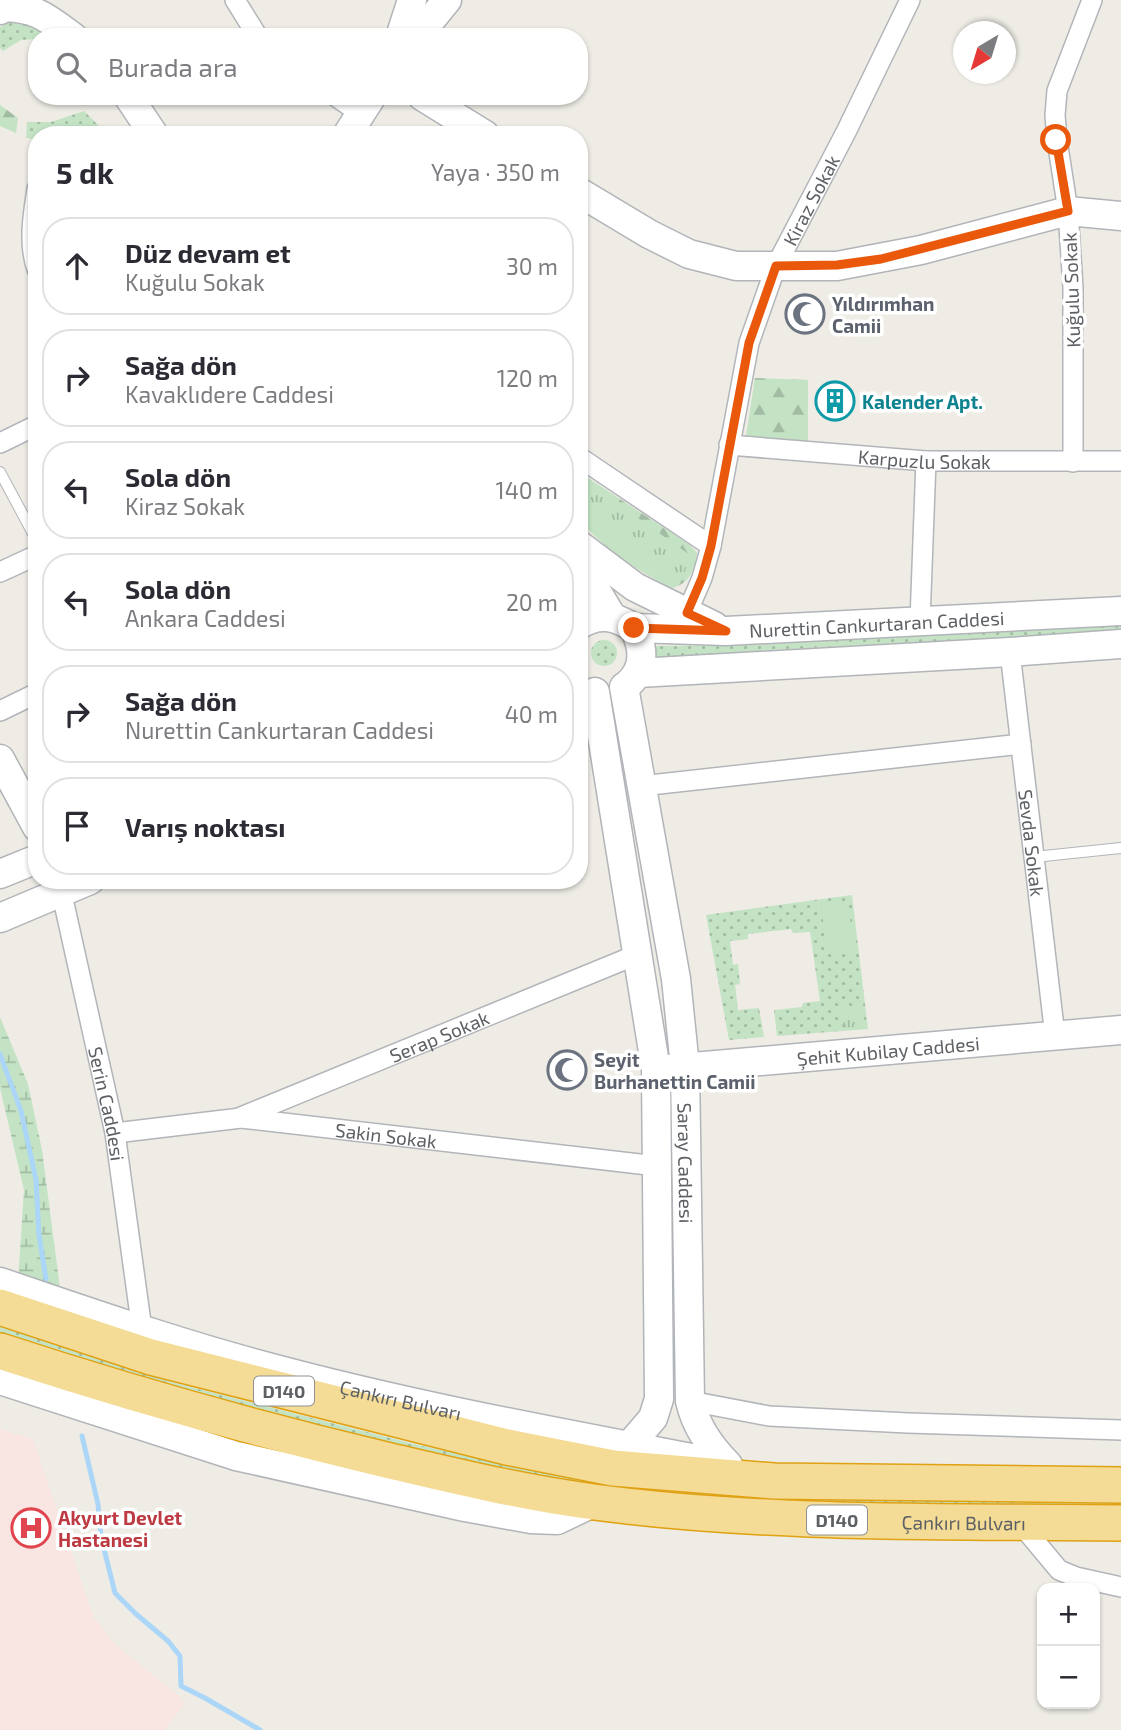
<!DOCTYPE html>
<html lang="tr">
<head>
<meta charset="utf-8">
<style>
	:root { --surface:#fff; --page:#f7f7f7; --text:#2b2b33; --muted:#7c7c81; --line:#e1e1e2 }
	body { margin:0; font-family:"Exo 2",sans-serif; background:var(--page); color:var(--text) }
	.controls { position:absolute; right:21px; bottom:21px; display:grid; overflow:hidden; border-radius:14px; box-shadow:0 2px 5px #0004 }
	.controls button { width:63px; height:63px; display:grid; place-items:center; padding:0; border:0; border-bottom:2px solid var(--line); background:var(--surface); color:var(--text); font:35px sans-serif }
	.compass { position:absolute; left:953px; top:21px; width:63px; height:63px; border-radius:50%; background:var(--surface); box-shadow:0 2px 5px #0004; rotate:218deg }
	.stop { position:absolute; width:21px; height:21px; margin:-16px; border:5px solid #ea580c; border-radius:50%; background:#fff }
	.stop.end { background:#ea580c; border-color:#fff; box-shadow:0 2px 7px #0008 }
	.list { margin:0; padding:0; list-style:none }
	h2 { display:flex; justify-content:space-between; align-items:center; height:91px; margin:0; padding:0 28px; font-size:30px }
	h2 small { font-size:23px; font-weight:400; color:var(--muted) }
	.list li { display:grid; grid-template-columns:46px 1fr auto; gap:21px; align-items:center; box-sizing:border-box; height:98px; margin:0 14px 14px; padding:0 14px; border:2px solid var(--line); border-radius:28px }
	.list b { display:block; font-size:26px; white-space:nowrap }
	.list p { margin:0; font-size:23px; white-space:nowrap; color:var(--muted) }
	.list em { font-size:23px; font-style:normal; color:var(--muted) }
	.icon { flex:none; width:38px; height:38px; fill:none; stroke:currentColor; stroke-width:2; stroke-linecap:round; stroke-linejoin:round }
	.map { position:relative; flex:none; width:1121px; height:1730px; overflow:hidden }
	.search { position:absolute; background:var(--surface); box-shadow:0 2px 5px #0004; left:28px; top:28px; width:560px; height:77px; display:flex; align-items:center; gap:18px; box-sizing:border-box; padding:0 24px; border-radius:28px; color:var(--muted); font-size:26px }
	.panel { position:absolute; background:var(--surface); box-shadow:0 2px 5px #0004; left:28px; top:126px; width:560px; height:763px; border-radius:28px }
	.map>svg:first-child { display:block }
	.medical { fill:#f9e5e2 }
	.grass { fill:url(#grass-dots) }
	.forest { fill:url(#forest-firs) }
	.wetland { fill:url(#wetland-marsh) }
	.park { fill:url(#park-tufts) }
	.garden { fill:#c3e3c4 }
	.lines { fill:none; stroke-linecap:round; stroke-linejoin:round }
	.stream { stroke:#abd6f8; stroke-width:5 }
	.lane-casing { stroke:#b2b5b9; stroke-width:12 }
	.street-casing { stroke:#b2b5b9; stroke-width:22 }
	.secondary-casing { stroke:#b1b4b8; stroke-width:31 }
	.highway-casing { stroke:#e0a113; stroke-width:38 }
	.lane { stroke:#fff; stroke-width:10 }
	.street { stroke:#fff; stroke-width:19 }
	.secondary { stroke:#fff; stroke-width:28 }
	.highway { stroke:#f4dc96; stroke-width:35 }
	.route { stroke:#ea580c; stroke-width:9 }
	.labels { text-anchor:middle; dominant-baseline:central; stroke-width:7; stroke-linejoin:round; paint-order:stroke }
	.shield { fill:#fff; stroke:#8e9092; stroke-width:2 }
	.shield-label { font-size:18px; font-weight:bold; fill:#5d6064 }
	.street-label { font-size:19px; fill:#5d6064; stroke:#fff }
	.worship-label { font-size:19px; font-weight:bold; fill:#5b616d; stroke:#fff; text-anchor:start }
	.culture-label { font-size:19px; font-weight:bold; fill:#0d838f; stroke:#fff; text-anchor:start }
	.health-label { font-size:19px; font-weight:bold; fill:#be3a42; stroke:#fff; text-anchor:start }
</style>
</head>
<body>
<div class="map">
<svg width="1121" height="1730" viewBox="0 0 1121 1730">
	<defs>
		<pattern id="grass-dots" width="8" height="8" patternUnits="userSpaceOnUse" patternTransform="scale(1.75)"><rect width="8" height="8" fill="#c3e3c4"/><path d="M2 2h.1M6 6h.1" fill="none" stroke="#a2bba3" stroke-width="1.8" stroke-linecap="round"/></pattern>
		<pattern id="forest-firs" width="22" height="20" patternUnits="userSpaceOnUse" patternTransform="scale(1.75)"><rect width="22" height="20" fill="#c3e3c4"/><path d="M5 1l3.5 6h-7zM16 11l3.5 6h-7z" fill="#a2bba3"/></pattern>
		<pattern id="wetland-marsh" width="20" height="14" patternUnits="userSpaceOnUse" patternTransform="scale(1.75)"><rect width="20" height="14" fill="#c3e3c4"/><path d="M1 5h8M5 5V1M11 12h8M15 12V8" fill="none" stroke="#a2bba3"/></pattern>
		<pattern id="park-tufts" width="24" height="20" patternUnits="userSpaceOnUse" patternTransform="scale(1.75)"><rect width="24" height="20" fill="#c3e3c4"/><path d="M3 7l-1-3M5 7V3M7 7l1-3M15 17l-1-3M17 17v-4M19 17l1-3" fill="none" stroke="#a2bba3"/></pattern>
	</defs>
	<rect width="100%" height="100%" fill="#eeece5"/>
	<!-- medical -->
	<path class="medical" d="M0,1429L33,1439L93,1616L114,1643L179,1696L184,1704L165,1730H0Z"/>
	<!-- grass -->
	<g class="grass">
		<path d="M14,20L41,30L39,37H37V39L21,40L3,51L0,48V27Z"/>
		<path d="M84,111L105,132L100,135H37V140L26,138L27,122H51Z"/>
		<path d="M1121,625V631L755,651L653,661L652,646L757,645Z"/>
		<circle cx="604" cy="653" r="13"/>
		<path d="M852,895L868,1029L777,1036L774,1010L802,1007L803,1003L820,1001L810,932L793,933L791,929L748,934V939L730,941L733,965L738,964L740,984L735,985L738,1010L759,1008L764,1037L729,1040L706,915Z"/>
		<path d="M0,1324L171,1382L418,1445L566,1477L620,1485L1121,1500V1510L993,1511L647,1495L425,1455L195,1397L0,1335Z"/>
	</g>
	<!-- forest -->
	<g class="forest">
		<path d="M0,105L18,118L16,133L0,126Z"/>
		<path d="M755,378L808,380V442L746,436Z"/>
		<path d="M579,472L690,545L697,553C694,571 690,583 672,588C634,569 608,551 579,520Z"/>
	</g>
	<!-- wetland -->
	<path class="wetland" d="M0,1017L28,1084L42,1150L61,1296L18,1282L24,1190L0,1088Z"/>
	<!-- park -->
	<g class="park">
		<path d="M579,480L614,501L690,555L683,577L670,580C633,559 609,540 579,509Z"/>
		<path d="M863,1007L865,1027L844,1029L842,1009Z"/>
	</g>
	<!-- garden -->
	<path class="garden" d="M848,901L854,950L827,953L821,904Z"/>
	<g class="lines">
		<!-- stream -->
		<g class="stream">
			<path d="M0,1054L21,1111L36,1180L39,1235L46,1279"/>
			<path d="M82,1436L98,1504L101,1537L115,1593L136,1614L168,1641L180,1656L181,1686L205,1698L260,1730"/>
		</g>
		<!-- lane casing -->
		<g class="lane-casing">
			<g id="lane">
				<path d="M0,472L37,541"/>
				<path d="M1034,857L1121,848"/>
			</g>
		</g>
		<!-- street casing -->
		<g class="street-casing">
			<g id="street">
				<path d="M235,0L258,37"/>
				<path d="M335,96L361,114"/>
				<path d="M37,189C33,214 28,245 37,269"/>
				<path d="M0,443L37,425"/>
				<path id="s1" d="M729,445L926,461H1121"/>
				<path d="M579,457L711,546"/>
				<path d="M1073,462V288L1068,211L1057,140L1055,115L1057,91L1092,0"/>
				<path d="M0,572L37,555"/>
				<path id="s2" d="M687,613L702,578L711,546L749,343L776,266L846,132L910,0"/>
				<path d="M920,621L926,461"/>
				<path id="s3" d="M1010,652L1055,1036"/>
				<path d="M0,711L37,693"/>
				<path d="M641,786L1021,744"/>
				<path id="s4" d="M59,881L115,1133L142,1330"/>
				<path id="s5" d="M241,1117L636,955"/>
				<path id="s6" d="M115,1133L241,1118L657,1166"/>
				<path d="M690,1401L769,1416L908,1423L1121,1430"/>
				<path d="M1019,1522L1059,1570L1076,1577L1121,1587"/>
			</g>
		</g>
		<!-- secondary casing -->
		<g class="secondary-casing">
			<g id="secondary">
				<path d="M0,10L3,7C37,8 46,17 73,37"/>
				<path d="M400,37L412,0"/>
				<path d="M417,37L447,0"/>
				<path d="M128,96L154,135"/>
				<path d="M422,96L485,135"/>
				<path d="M347,135L372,96"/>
				<path d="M579,192L649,234L689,254L736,266H837L921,250L1068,211L1121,216"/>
				<path d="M579,545L635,587L714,626"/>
				<path d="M579,562L612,617"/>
				<path d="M579,625C599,612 615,616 634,628C644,648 646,669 627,685"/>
				<path id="s7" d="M634,628L726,631L1121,611"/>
				<path d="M638,673L1010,652L1121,644"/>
				<path id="s8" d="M624,687L676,979L685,1067L690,1401C696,1427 710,1446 728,1465"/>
				<path d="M595,692L656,1070L659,1399L653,1418L629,1446"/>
				<path d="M0,759L37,827"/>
				<path d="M0,874L37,859"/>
				<path d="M0,918L90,880"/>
				<path id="s9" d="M669,1069L1121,1030"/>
				<path id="s10" d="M0,1282C89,1312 177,1343 268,1367C416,1407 567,1434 718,1463"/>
				<path d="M0,1380L236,1456L465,1507L531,1519L557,1520L595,1502"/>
			</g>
		</g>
		<!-- highway casing -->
		<g class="highway-casing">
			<g id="highway">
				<path d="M0,1307L151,1357L507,1447L613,1468L774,1481L1121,1485"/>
				<path id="s11" d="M0,1351C128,1393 256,1429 386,1460C455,1476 524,1493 594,1502C769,1525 945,1521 1121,1523"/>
			</g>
		</g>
		<!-- lane -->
		<use href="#lane" class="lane"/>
		<!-- street -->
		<use href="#street" class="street"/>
		<!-- secondary -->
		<use href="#secondary" class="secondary"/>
		<!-- highway -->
		<use href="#highway" class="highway"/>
	</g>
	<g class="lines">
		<!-- route -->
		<path class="route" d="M634,628L726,631L687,613L702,578L711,546L749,343L776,266L837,265L881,259L1068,211L1056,140"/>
	</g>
	<!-- icons -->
	<defs>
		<g id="mosque-ring" transform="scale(2.0125)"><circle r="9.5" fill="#fff" stroke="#6b7280" stroke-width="1.5"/><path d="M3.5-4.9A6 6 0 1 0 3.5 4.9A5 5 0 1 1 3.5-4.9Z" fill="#6b7280"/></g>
		<g id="building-ring" transform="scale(2.0125)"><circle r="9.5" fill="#fff" stroke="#0f9aa8" stroke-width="1.5"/><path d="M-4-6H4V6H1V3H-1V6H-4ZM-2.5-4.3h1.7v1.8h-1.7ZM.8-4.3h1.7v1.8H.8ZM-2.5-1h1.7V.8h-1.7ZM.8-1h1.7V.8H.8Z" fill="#0f9aa8"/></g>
		<g id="hospital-ring" transform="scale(2.0125)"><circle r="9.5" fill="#fff" stroke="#e0444e" stroke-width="1.5"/><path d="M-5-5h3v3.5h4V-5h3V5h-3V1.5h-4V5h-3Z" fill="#e0444e"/></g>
	</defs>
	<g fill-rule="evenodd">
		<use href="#mosque-ring" x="805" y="314"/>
		<use href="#building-ring" x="835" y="401"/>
		<use href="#mosque-ring" x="567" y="1070"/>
		<use href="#hospital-ring" x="31" y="1528"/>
	</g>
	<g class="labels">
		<!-- shield labels -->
		<g class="shield">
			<rect x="254" y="1376.5" width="60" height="29" rx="5"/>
			<rect x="807" y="1505.5" width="60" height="29" rx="5"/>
		</g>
		<g class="shield-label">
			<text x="284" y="1391">D140</text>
			<text x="837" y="1520">D140</text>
		</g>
		<!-- street labels -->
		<g class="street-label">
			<text stroke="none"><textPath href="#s2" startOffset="434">Kiraz Sokak</textPath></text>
			<text transform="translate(1071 290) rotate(-92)">Kuğulu Sokak</text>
			<text stroke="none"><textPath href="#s1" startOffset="196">Karpuzlu Sokak</textPath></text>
			<text stroke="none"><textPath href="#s7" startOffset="243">Nurettin Cankurtaran Caddesi</textPath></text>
			<text stroke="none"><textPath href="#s3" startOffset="192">Sevda Sokak</textPath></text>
			<text stroke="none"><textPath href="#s5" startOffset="214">Serap Sokak</textPath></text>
			<text stroke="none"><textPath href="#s9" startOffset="220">Şehit Kubilay Caddesi</textPath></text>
			<text stroke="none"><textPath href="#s4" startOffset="228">Serin Caddesi</textPath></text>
			<text stroke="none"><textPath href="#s6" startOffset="273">Sakin Sokak</textPath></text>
			<text stroke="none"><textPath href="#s8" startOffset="481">Saray Caddesi</textPath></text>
			<text stroke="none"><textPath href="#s10" startOffset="418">Çankırı Bulvarı</textPath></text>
			<text stroke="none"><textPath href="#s11" startOffset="984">Çankırı Bulvarı</textPath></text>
		</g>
		<!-- worship labels -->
		<g class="worship-label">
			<text x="832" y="303">Yıldırımhan<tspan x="832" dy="22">Camii</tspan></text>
			<text x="594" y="1059">Seyit<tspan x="594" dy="22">Burhanettin Camii</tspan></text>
		</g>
		<!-- culture labels -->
		<g class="culture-label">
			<text x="862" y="401">Kalender Apt.</text>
		</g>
		<!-- health labels -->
		<g class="health-label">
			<text x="58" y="1517">Akyurt Devlet<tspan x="58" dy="22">Hastanesi</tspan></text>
		</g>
	</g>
</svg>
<div class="controls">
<button>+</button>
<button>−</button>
</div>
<svg class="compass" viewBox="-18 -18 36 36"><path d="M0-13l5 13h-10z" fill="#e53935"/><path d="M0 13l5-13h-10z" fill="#7c7c81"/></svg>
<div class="stop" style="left:1056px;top:140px"></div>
<div class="stop end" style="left:634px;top:628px"></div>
<div class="search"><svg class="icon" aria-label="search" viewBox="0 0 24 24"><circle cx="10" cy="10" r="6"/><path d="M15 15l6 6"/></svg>Burada ara</div>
<section class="panel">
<h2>5 dk<small>Yaya · 350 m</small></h2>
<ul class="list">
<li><svg class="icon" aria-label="ahead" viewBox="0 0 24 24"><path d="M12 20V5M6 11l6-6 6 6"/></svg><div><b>Düz devam et</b><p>Kuğulu Sokak</p></div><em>30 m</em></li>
<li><svg class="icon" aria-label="right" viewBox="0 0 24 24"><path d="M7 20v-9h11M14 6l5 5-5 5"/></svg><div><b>Sağa dön</b><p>Kavaklıdere Caddesi</p></div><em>120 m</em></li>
<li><svg class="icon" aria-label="left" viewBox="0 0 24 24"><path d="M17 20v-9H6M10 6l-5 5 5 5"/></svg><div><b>Sola dön</b><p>Kiraz Sokak</p></div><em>140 m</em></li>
<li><svg class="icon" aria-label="left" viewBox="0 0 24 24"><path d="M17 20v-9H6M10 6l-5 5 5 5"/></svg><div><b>Sola dön</b><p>Ankara Caddesi</p></div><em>20 m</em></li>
<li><svg class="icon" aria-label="right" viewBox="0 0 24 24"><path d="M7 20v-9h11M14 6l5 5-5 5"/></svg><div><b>Sağa dön</b><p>Nurettin Cankurtaran Caddesi</p></div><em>40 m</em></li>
<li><svg class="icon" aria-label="arrive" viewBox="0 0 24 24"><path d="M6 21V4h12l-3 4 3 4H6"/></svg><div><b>Varış noktası</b></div></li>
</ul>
</section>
</div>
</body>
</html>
